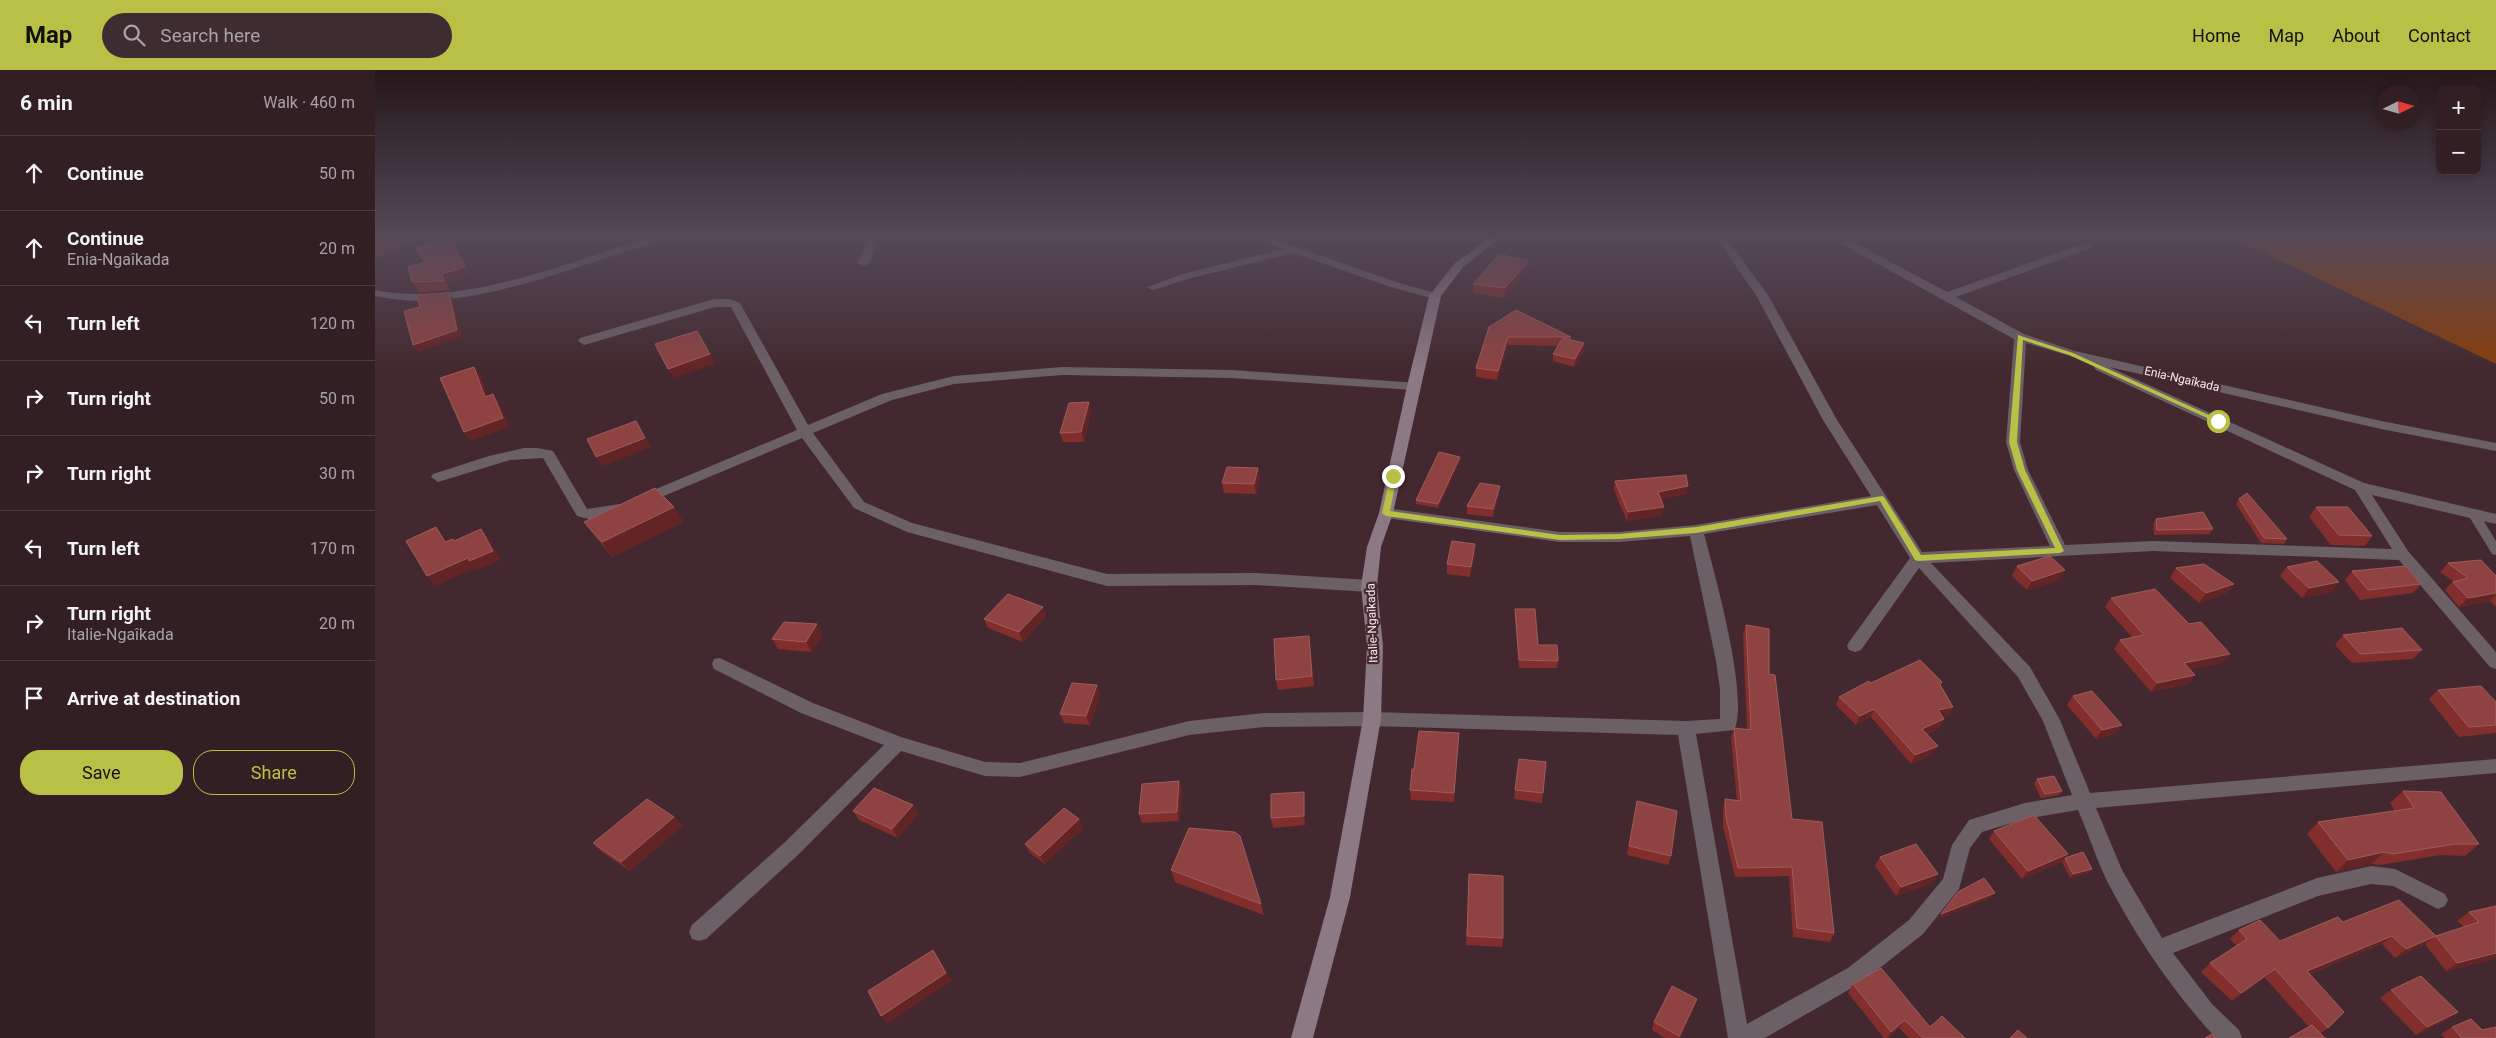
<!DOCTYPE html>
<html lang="en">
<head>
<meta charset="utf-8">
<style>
	:root { --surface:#321f23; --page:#3d2c30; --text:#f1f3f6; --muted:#a8a2a6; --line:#4d3d41; --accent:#b9c046 }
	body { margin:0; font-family:Roboto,sans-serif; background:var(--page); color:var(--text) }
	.controls { position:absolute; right:15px; top:15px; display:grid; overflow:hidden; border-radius:10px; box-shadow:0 2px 8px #0003 }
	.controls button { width:45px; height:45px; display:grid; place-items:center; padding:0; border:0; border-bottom:1px solid var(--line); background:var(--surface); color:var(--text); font:25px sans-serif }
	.compass { position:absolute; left:2001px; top:15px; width:45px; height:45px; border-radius:50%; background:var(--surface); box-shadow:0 2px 8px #0003; rotate:85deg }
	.stop { position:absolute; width:15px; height:15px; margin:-11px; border:4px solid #b9c046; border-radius:50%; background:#fff }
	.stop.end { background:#b9c046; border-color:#fff; box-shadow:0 1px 5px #0008 }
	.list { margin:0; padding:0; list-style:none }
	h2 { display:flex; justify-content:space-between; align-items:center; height:65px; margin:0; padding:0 20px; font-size:21px }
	h2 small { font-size:16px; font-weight:400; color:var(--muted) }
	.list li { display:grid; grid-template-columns:32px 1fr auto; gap:15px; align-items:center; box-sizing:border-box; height:75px; padding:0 20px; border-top:1px solid var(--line) }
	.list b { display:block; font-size:19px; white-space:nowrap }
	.list p { margin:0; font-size:16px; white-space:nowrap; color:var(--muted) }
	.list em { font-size:16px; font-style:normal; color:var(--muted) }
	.actions { display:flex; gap:10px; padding:15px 20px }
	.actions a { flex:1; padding:11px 0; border:1px solid var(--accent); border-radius:20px; text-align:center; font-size:18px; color:var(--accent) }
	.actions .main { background:var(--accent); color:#111 }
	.icon { flex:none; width:28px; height:28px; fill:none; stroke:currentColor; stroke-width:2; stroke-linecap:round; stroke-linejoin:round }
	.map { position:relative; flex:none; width:2121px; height:968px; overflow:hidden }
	header { display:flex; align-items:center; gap:30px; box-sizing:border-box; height:70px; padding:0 25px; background:var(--accent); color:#111 }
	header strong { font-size:24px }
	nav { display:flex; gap:28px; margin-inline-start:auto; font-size:18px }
	.search { width:350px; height:45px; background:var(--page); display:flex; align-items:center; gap:12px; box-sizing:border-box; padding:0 18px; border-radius:28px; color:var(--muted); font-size:19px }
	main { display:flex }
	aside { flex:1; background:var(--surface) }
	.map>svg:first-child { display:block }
	.green { fill:#883d0c }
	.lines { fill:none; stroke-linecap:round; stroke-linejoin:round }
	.lane { fill:#6b6066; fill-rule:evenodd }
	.street { fill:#6b6066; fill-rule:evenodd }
	.secondary { fill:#8b7983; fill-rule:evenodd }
	.wall { fill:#812e2c }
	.shaded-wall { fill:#632425 }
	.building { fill:#8e4241; stroke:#9f5c5c }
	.route { fill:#b9c046 }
	.labels { text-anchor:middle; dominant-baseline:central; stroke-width:4.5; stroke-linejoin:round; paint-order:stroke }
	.street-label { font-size:12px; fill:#fae8eb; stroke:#43292f }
</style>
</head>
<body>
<header>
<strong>Map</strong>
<div class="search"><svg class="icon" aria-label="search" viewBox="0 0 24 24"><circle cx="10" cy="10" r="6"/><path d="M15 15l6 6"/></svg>Search here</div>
<nav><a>Home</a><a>Map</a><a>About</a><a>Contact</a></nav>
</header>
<main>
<aside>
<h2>6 min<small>Walk · 460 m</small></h2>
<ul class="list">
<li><svg class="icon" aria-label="ahead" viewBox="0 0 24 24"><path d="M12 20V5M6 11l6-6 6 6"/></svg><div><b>Continue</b></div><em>50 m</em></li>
<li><svg class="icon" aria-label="ahead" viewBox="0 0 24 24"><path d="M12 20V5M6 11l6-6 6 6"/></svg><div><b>Continue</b><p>Enia-Ngaîkada</p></div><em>20 m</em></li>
<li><svg class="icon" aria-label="left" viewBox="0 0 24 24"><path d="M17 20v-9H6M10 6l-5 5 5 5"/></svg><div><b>Turn left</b></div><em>120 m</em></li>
<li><svg class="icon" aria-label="right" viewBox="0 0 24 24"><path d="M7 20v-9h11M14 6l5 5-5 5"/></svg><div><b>Turn right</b></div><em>50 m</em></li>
<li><svg class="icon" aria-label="right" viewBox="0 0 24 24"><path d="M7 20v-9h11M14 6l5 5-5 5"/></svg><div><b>Turn right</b></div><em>30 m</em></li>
<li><svg class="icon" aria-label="left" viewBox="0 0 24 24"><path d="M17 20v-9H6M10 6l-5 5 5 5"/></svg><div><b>Turn left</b></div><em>170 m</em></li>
<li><svg class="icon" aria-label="right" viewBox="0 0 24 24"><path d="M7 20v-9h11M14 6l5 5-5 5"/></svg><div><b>Turn right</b><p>Italie-Ngaîkada</p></div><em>20 m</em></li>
<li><svg class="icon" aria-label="arrive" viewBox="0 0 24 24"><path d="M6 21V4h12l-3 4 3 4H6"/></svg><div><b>Arrive at destination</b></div></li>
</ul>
<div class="actions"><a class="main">Save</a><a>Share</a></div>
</aside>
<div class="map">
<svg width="2121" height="968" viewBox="0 0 2121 968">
	<rect width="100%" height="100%" fill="#43292f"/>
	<!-- green -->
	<g class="green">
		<path d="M0,165H58L0,188Z"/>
		<path d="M1852,165H2121V294Z"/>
	</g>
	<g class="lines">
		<!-- lane -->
		<path class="lane" d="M2098,439L2102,440L2121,471V485L2117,484L2092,443Z"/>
		<!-- street -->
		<g class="street">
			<path d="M280,165H295C288,173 261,178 249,182C175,206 78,244 0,226V220C85,238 199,191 280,165Z"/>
			<path d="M494,165H504L495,193L489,196L483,193Z"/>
			<path d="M873,165H887L1024,213L1064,224L1066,226L1060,229L1016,217L918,183L816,208L778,220L772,217L808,204L907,179Z"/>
			<path d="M1339,165H1349L1393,225L1462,350L1547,482L1675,476L1639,400L1631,372L1639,269L1454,167L1453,165H1465L1572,222L1708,174H1716V178L1581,227L1649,264L1700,281L2006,351L2121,373V381L2006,359L1734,297L1989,413L2121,444V454L1997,425L2033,481L2121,582V599L2115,597L2024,490L1778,481L1556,493L1655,597L1685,650L1715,723L2121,689V703L1721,738L1747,800L1787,868L1942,808L1996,796L2020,799L2070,824L2073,830L2070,836L2063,839L2018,816L1996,814L1943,826L1798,883L1837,934L1864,960L1867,968H1841C1798,922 1761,867 1732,811C1721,788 1713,763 1703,740L1650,749L1607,762L1595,778L1584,819L1548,864L1487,912L1390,968H1353L1303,665L997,656L889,657L814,665L645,707L610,706L526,681L423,785L331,869L324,871L317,869L314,862L317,855L409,773L509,675L426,643L339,599L337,594L339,589L345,588L438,633L526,667L610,692L645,693L814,651L889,643L997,642L1311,651L1345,649V619L1341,591L1315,466L1244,472H1185L1011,448L1004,443L1011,438L1185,462H1244L1321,455L1496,426L1448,350L1381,225ZM1651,273L1723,294L1719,297L1721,300L1980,420L2017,479L1778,471L1690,475L1653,400L1645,372ZM1502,435L1535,488L1474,572L1472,576L1474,580L1480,582L1486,580L1544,498L1643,607L1668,651L1697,725L1650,733L1594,750L1577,775L1568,809L1534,850L1473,898L1372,954L1321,664L1359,660C1375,629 1339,501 1329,464Z"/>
			<path d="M339,229H355L365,233L433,355L507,324L579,306L687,297L856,300L1043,313L1044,316L1043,319L1038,320L856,308L687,305L579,314L517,330L438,363L489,432L537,453L732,504L881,503L994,510L999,512L1002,516L999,520L994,522L881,515L732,516L532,462L479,438L427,368L272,433H262L260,430L262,427L422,360L356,237H340L209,275L203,271L205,268Z"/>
			<path d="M149,378H162L178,381L212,439L245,434L252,439L250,442L217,450L202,446L168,388L135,390L63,412L56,407L58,404L114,386Z"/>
		</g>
		<!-- secondary -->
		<path class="secondary" d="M1118,165H1129L1088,197L1066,226L1018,443L1006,477L1002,516L1008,576L1006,649L975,827L938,968H916L955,827L988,649L992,576L986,516L992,477L1004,443L1032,316L1054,226L1080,193Z"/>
	</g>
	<!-- wall -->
	<g class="wall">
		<path d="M1078,165H1106L1102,170Z"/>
		<path d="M80,175L96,206L73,213L75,220L44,222L37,212L50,192Z"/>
		<path d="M1154,191L1153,200L1129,228L1098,223V214Z"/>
		<path d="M1114,257L1196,267L1195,270L1209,273V281L1199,297L1178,291V284L1183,276L1133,275L1122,310L1101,307V298Z"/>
		<path d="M716,342L709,372H688L685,363Z"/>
		<path d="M1085,391L1063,438L1041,434V430Z"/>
		<path d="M883,398L885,407L881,424L849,423L847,413Z"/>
		<path d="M1240,411L1313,416L1311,424L1286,429L1287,445L1252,451L1239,420Z"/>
		<path d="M1124,423L1118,447L1092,444V436Z"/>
		<path d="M1864,429L1912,469L1909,474L1886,473L1861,434Z"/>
		<path d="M299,437L308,452L237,487L220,466L209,452Z"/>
		<path d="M1941,437L1997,466L1990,476L1956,475L1934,447Z"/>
		<path d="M1781,449L1838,459L1834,464L1779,465L1778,454Z"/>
		<path d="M1100,483L1095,507L1072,504V494Z"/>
		<path d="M2073,493L2121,506V537L2115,531L2084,537L2070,520L2078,511L2065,502Z"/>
		<path d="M1642,496L1685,510L1652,520L1637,506Z"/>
		<path d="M1912,497L1957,522L1927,528L1905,506Z"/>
		<path d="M1801,498L1852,523L1824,533L1795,508Z"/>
		<path d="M1977,501L2046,514L2038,523L1985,530L1970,510Z"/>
		<path d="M1736,528L1814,554L1855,584L1848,593L1814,599L1820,605L1813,614L1776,622L1739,579L1745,570L1757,567L1730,537Z"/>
		<path d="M668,537L671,546L648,572L613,558L609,549Z"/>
		<path d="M1140,539L1163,575L1183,591L1182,598H1144L1140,546Z"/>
		<path d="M1371,555L1394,604L1417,749L1459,863L1455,872L1418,867L1414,806L1360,807L1348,756V738L1350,729L1362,731L1356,668L1359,658L1372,660L1368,565Z"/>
		<path d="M448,564L437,582L403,579L397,569Z"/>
		<path d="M1968,565L2047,580L2038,589L1977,593L1960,575Z"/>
		<path d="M934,566L939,616L903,620L901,610Z"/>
		<path d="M1567,612L1566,615L1578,637L1574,645L1567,647L1569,649L1564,658L1552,664L1558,684L1536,694L1496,647L1481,655L1461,635L1464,627L1496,613Z"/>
		<path d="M722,615L725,625L715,655L689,653L685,644Z"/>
		<path d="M2063,620L2121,632V663L2084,667L2054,629Z"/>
		<path d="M1698,626L1747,655L1740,664L1721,669L1692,635Z"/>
		<path d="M1083,673L1079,732L1036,730L1035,720Z"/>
		<path d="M1171,692L1167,733L1139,729L1140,720Z"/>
		<path d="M1662,709L1687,721L1684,725L1666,728L1659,714Z"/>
		<path d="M804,711L807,721L804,751L767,753L764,744Z"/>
		<path d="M2028,721L2104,774L2090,786L2066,785L2005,795L1996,794L1961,802L1932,764L1943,752L2020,741L2015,733Z"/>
		<path d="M930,731V755L898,758L896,748Z"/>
		<path d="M1262,731L1296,786L1293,795L1252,785Z"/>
		<path d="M538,735L543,744L523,768L484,750L478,741Z"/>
		<path d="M299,747L307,756L255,801L227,782L218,773Z"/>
		<path d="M704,749L708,758L670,794L655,783L650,774Z"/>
		<path d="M1619,761L1690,788L1714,803L1695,808L1687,792L1647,809L1614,769Z"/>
		<path d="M1505,787L1557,813L1521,826L1500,796Z"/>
		<path d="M796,800L886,834L889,845L800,812Z"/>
		<path d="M1094,804L1128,868L1127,877L1091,875Z"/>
		<path d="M2121,836V888L2112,891L2071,901L2050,874L2020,888L2007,874L1935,904L1953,958L1945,964L1934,957L1890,908L1857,931L1826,902L1835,893L1862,876L1855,869L1864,860L1905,871L1968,852L2061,866L2089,857L2082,851L2094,842Z"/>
		<path d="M1478,914L1555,957L1590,968H1534L1524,958L1513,968H1509L1473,923Z"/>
		<path d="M2016,920L2083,942L2071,950L2041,965L2005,928Z"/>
		<path d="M1319,937L1305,968H1290L1277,960L1279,952Z"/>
		<path d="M2077,957L2107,960L2121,968H2070L2066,964Z"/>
	</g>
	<!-- shaded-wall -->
	<g class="shaded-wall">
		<path d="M1102,165H1106L1102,170Z"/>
		<path d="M74,166L80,175L96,206L73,213L75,220L69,211L67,204Z"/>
		<path d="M1154,191L1153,200L1129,228L1130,218Z"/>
		<path d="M74,223L78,230L87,267L43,282L38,275Z"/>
		<path d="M1133,267V275L1122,310L1123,301Z"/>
		<path d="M1209,273V281L1199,297L1200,289Z"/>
		<path d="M335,284L340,294L298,308L293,299Z"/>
		<path d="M99,297L106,306L117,337L110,327Z"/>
		<path d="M118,324L125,334L135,357L96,371L89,362Z"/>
		<path d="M714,332L716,342L709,372L706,362Z"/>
		<path d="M261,351L276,377L228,396L221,387Z"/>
		<path d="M1085,387V391L1063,438V434Z"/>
		<path d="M883,398L885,407L881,424L879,414Z"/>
		<path d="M1125,416L1124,423L1118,447V439Z"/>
		<path d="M1313,416L1311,424L1281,430L1283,422Z"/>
		<path d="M299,437L308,452L237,487L227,472Z"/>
		<path d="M1289,437L1287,445L1252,451L1253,442Z"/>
		<path d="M61,457L69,467L78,482L70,472Z"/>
		<path d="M106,459L114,469L126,490L102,500L100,498L60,516L52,506L93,488Z"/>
		<path d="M1100,474V483L1095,507L1096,497Z"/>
		<path d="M1690,500L1685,510L1652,520L1657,511Z"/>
		<path d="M1964,512L1957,522L1927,528L1934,518Z"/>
		<path d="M1859,514L1852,523L1824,533L1831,523Z"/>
		<path d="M2121,523V524L2115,531L2084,537L2093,528Z"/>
		<path d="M668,537L671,546L648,572L644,562Z"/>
		<path d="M442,554L448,564L437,582L431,572Z"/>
		<path d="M1855,584L1848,593L1802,602L1809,593Z"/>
		<path d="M1820,605L1813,614L1776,622L1782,613Z"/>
		<path d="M722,615L725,625L715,655L711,646Z"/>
		<path d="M1578,637L1574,645L1559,649L1563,640Z"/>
		<path d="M1499,639L1496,647L1481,655L1485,646Z"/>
		<path d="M1569,649L1564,658L1543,667L1547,659Z"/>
		<path d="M1747,655L1740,664L1721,669L1727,660Z"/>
		<path d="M1563,676L1558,684L1536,694L1540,685Z"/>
		<path d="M804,711L807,721L804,751L802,742Z"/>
		<path d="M929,722L930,731V755L929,746Z"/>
		<path d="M538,735L543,744L523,768L517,759Z"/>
		<path d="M299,747L307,756L255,801L246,792Z"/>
		<path d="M704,749L708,758L670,794L665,786Z"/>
		<path d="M2009,782L1996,794L1961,802L1973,790Z"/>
		<path d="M1693,784L1687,792L1647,809L1653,801Z"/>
		<path d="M1717,799L1714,803L1695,808L1698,804Z"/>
		<path d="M1563,804L1557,813L1521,826L1526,817Z"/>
		<path d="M1620,823L1616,828L1563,849L1566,844Z"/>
		<path d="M2017,866L2007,874L1922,909L1932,901Z"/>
		<path d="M2061,866L2050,874L2020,888L2031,879Z"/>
		<path d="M558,880L577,911L512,954L506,946Z"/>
		<path d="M2121,883V888L2112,891L2071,901L2082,893Z"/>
		<path d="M1900,899L1890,908L1857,931L1866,923Z"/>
		<path d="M1322,929L1319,937L1304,968Z"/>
		<path d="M2083,942L2071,950L2041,965L2052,957Z"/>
		<path d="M1530,950L1524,958L1512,968L1516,962Z"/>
	</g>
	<!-- building -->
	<g class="building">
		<path d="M74,166L90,197L67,204L69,211L37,212L33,197L50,192L40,178Z"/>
		<path d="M1124,184L1154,191L1130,218L1098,214Z"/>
		<path d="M74,223L82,260L38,275L29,241L45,237L42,225Z"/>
		<path d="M1141,240L1196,267H1133L1123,301L1101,298L1114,257Z"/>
		<path d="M322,261L335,284L293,299L280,274Z"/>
		<path d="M1188,268L1209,273L1200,289L1178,284Z"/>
		<path d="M99,297L110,327L118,324L128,348L89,362L65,308Z"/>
		<path d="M714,332L706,362L685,363L694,333Z"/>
		<path d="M261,351L270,368L221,387L212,369Z"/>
		<path d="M1064,382L1085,387L1063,434L1041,430Z"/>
		<path d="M852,397L883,398L879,414L847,413Z"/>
		<path d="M1311,405L1313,416L1283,422L1289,437L1253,442L1240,411Z"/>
		<path d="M1105,413L1125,416L1118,439L1092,436Z"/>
		<path d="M280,418L299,437L227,472L209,452Z"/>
		<path d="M1872,423L1912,469L1889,468L1864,429Z"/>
		<path d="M1941,437H1973L1997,466L1964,465Z"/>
		<path d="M1828,442L1838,459L1782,460L1781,449Z"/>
		<path d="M61,457L70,472L78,469L79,471L106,459L118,481L94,491L93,488L52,506L31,471Z"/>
		<path d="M1077,471L1100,474L1096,497L1072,494Z"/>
		<path d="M1675,486L1690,500L1657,511L1642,496Z"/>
		<path d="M2106,490L2121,506V523L2093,528L2078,512L2093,508L2073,493Z"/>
		<path d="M1942,491L1964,512L1934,518L1912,497Z"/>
		<path d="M1829,494L1859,514L1831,523L1801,498Z"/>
		<path d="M2031,496L2046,514L1993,520L1977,501Z"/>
		<path d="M1780,519L1814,554L1826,552L1855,584L1809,593L1820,605L1782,613L1745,570L1769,565L1736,528Z"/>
		<path d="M633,524L668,537L644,562L609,549Z"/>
		<path d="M1140,539H1160L1163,575H1182L1183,591L1144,590Z"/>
		<path d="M409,552L442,554L431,572L397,569Z"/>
		<path d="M1371,555L1394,559V604L1400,605L1417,749L1447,752L1459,863L1422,858L1417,797L1363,798L1351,747L1350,729L1366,731L1359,658L1376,660Z"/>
		<path d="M2027,558L2047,580L1985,584L1968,565Z"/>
		<path d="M934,566L937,606L901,610L899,569Z"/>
		<path d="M1545,590L1567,612L1564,613L1578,637L1563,640L1569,649L1547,659L1563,676L1540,685L1499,639L1485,646L1464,627L1494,611L1496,613Z"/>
		<path d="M697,613L722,615L711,646L685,644Z"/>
		<path d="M2106,616L2121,632V655L2094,657L2063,620Z"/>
		<path d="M1717,621L1747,655L1727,660L1698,626Z"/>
		<path d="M1044,661L1084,663L1079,723L1035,720L1037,699H1039Z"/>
		<path d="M1144,689L1171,692L1168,723L1140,720Z"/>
		<path d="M1679,706L1687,721L1670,724L1662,709Z"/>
		<path d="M804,711L802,742L764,744L767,714Z"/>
		<path d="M499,718L538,735L517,759L478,741Z"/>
		<path d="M2028,721L2066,722L2104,774H2080L2018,784L2009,782L1973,790L1943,752L2039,738Z"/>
		<path d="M929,722V746L896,748V724Z"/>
		<path d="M272,729L299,747L246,792L218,773Z"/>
		<path d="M1262,731L1302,741L1296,786L1254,776Z"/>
		<path d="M689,738L704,749L665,786L650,774Z"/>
		<path d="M1659,745L1693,784L1653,801L1619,761Z"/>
		<path d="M814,758L860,762L865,766L886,834L796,800Z"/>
		<path d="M1541,774L1563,804L1526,817L1505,787Z"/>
		<path d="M1708,782L1717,799L1698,804L1690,788Z"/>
		<path d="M1094,804L1128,806V868L1092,866Z"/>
		<path d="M1609,808L1620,823L1566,844L1583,822Z"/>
		<path d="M2024,830L2061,866L2031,879L2017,866L1932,901L1969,942L1953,958L1900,899L1866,923L1835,893L1872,869L1864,860L1885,850L1905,871L1963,847L1968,852Z"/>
		<path d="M2121,836V883L2082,893L2061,866L2104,852L2094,842Z"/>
		<path d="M558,880L571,903L506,946L493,921Z"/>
		<path d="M1506,898L1555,957L1567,946L1590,968H1548L1530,950L1516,962L1478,914Z"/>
		<path d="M2046,906L2083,942L2052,957L2016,920Z"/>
		<path d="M1297,916L1322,929L1304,966L1279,952Z"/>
		<path d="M2096,949L2107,960L2121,957V968H2087L2077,957Z"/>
		<path d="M1937,955L1950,968H1914Z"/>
		<path d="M1643,960L1652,968H1635Z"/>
		<path d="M1837,964L1841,968H1830Z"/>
	</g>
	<!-- sky -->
	<linearGradient id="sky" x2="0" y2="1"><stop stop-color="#25171a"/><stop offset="0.55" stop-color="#554958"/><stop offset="1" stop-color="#554958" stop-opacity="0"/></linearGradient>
	<rect width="2121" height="300" fill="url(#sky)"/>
	<!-- route -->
	<path class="route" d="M1643,265L1698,283L1847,351L1841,352L1694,285L1648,270L1642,372L1650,400L1689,481L1685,483L1543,491L1540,490L1505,431L1321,463L1244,469L1185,470L1011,446L1007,443L1015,406L1018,404L1022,406L1015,441L1185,465L1244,464L1321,457L1507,426L1509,427L1546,485L1680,478L1642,400L1634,372Z"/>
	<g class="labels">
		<!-- street labels -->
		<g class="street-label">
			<text transform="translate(1807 309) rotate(13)">Enia-Ngaîkada</text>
			<text transform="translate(997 553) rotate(-92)">Italie-Ngaîkada</text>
		</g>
	</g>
</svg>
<div class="controls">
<button>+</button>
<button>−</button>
</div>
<svg class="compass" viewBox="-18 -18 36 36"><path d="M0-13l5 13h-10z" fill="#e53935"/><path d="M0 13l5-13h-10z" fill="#a8a2a6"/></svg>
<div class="stop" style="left:1843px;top:351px"></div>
<div class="stop end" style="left:1018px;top:406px"></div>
</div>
</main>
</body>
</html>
